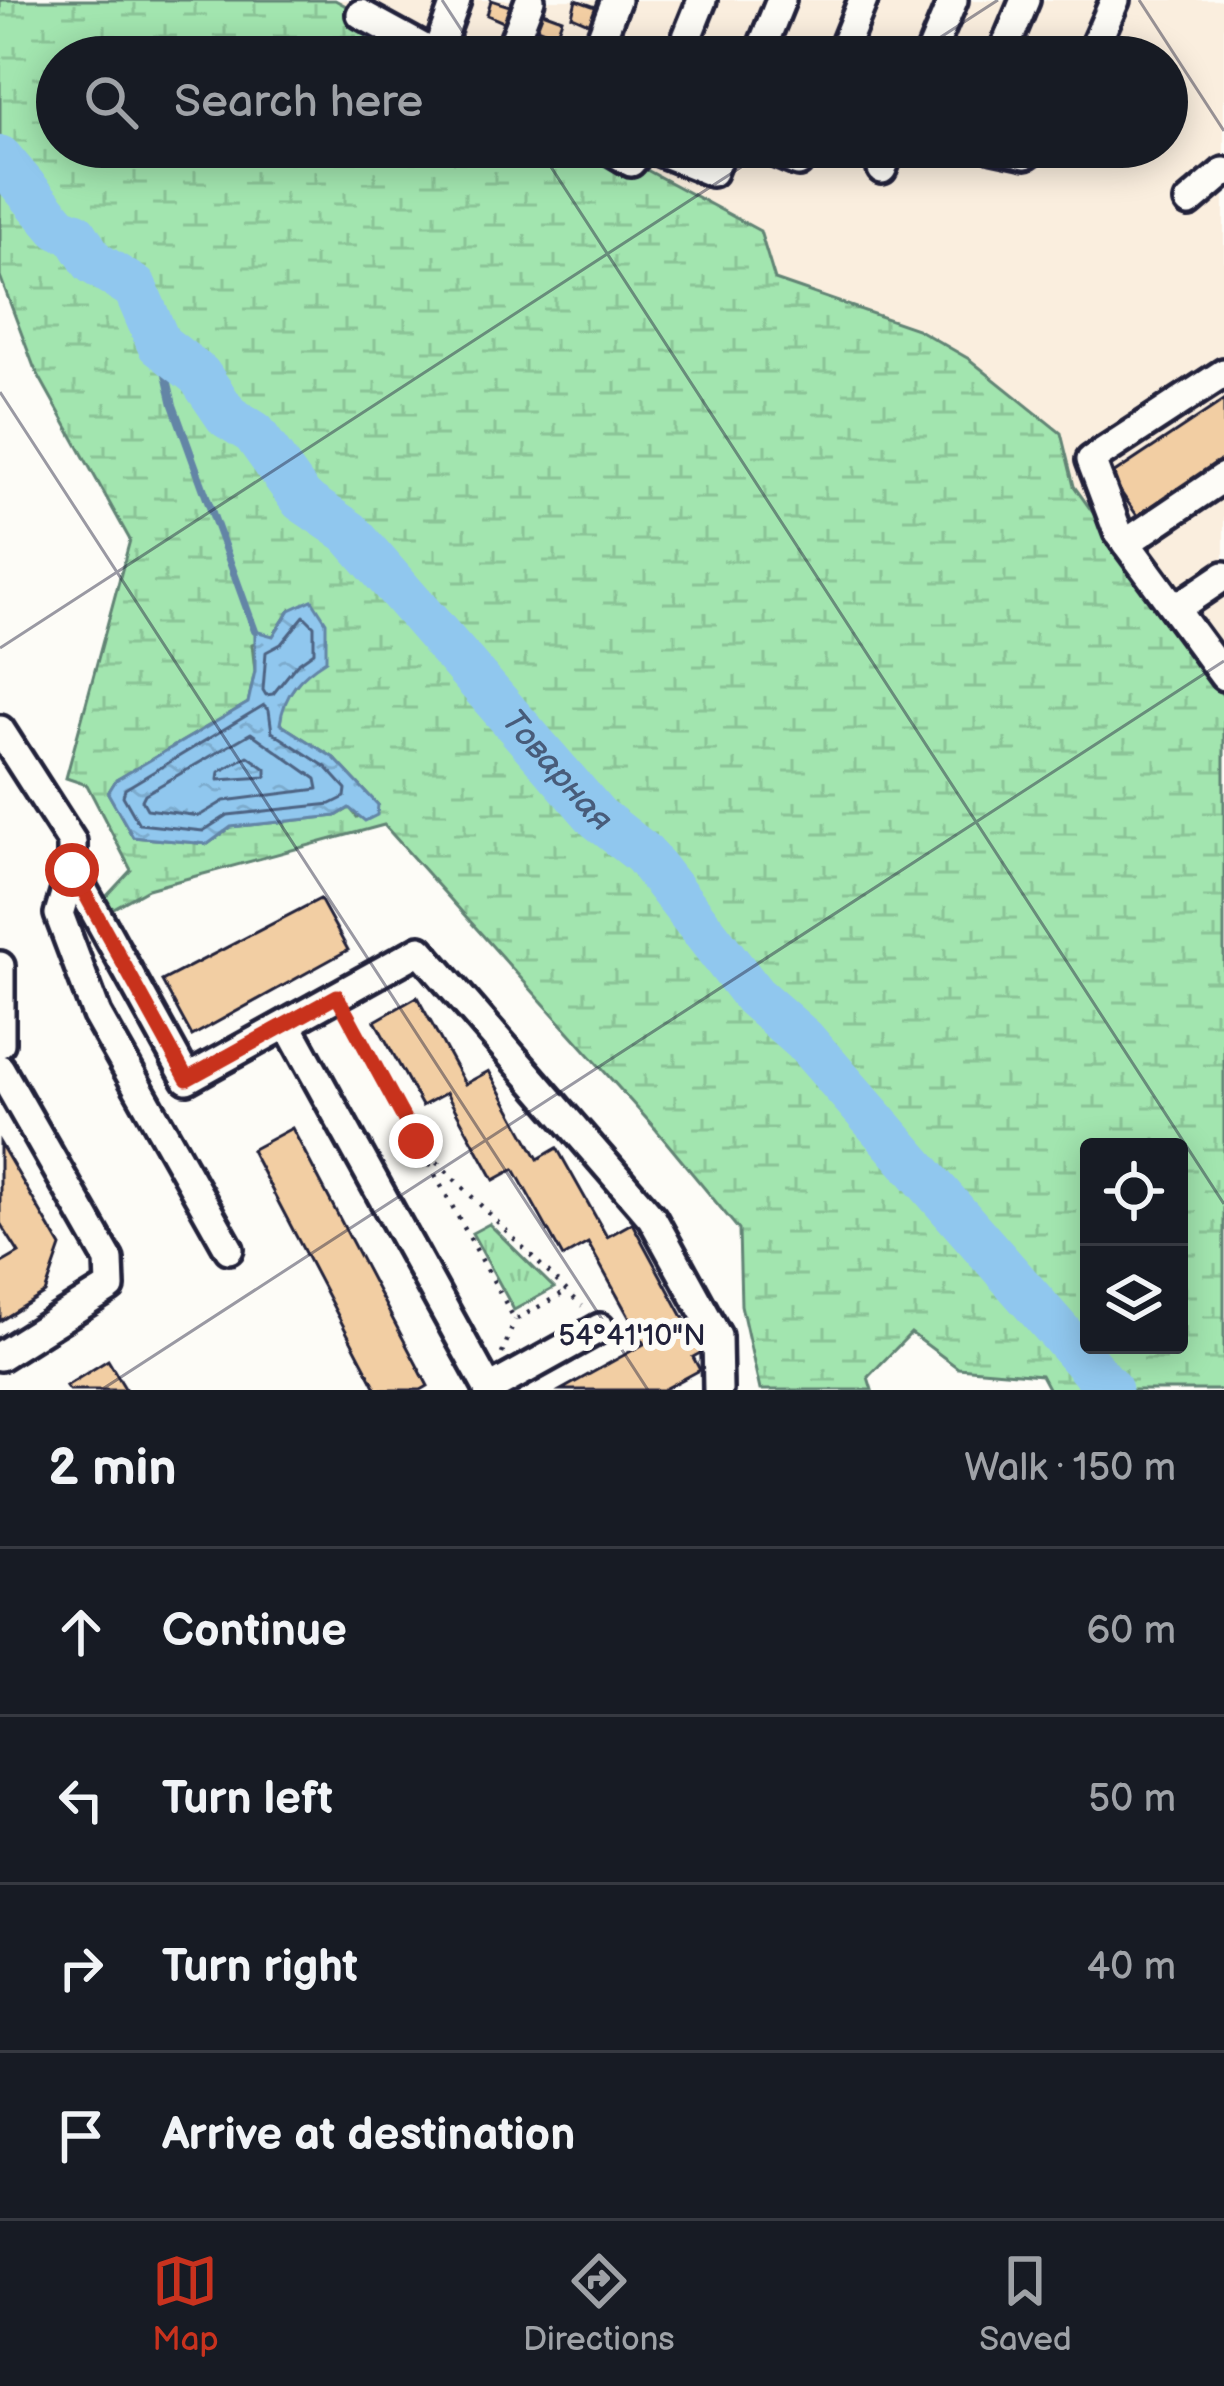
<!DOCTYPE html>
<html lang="en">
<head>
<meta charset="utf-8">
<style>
	:root { --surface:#171b24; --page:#20242c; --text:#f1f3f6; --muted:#9ea1a6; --line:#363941; --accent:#c8321e }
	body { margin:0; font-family:"Balsamiq Sans",sans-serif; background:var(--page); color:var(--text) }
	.controls { position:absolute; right:36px; bottom:36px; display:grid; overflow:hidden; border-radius:12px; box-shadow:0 6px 30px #0003 }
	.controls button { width:108px; height:108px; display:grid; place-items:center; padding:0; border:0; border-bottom:3px solid var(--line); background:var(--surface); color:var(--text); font:60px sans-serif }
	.stop { position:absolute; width:36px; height:36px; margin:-27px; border:9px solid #c8321e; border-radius:50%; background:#fff }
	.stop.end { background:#c8321e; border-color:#fff; box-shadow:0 3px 12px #0008 }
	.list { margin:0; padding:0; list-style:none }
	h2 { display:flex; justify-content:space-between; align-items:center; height:156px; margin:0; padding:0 48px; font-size:51px }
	h2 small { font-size:39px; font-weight:400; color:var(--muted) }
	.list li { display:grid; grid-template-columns:78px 1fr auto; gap:36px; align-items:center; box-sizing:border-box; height:168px; padding:0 48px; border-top:3px solid var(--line) }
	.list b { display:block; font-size:45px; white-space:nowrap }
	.list em { font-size:39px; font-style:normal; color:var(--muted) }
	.icon { flex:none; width:66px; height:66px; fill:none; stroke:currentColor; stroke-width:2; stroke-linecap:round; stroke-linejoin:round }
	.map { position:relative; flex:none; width:1224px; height:1390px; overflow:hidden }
	.search { position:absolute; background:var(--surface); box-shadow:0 6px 30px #0003; left:36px; right:36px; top:36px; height:132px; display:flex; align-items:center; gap:30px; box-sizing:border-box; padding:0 42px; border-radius:66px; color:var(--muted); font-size:45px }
	.sheet { height:828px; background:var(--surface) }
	nav { display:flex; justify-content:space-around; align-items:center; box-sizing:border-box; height:168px; border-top:3px solid var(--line); background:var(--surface); font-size:33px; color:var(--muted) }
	nav a { display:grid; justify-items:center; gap:6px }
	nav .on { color:var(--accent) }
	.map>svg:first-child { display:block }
	.built { fill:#faeede }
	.wetland { fill:url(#wetland-marsh); stroke:#628475; stroke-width:3; fill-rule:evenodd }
	.park { fill:url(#park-tufts); stroke:#628475; stroke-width:3 }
	.water { fill:url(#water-ripples); stroke:#6485a6; stroke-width:3 }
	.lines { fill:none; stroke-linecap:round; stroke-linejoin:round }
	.shore { stroke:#4e6483; stroke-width:3 }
	.stream { stroke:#6485a6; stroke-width:8 }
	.river { stroke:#90c7ee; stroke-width:45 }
	.building { fill:#f2cea3; stroke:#22223b; stroke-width:3 }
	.minor-casing { stroke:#22223b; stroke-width:36 }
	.path { stroke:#22223b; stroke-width:4.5; stroke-dasharray:3 9; stroke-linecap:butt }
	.minor { stroke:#fdfcf7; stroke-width:27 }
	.route { stroke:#c8321e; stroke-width:15 }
	.ticks { fill:none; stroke:#22223b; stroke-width:3; stroke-opacity:0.45 }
	.labels { text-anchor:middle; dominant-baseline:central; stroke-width:12; stroke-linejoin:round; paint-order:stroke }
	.water-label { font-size:33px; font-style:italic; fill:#485c7a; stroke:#fdfcf7 }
	.ticks-label { font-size:30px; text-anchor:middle; fill:#22223b; stroke:#fdfcf7; stroke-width:12; stroke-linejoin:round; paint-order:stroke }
</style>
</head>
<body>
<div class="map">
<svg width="1224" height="1390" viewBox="0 0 1224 1390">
	<defs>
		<pattern id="wetland-marsh" width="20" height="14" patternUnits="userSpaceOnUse" patternTransform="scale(3)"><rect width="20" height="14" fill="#a2e5af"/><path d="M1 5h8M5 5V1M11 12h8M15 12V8" fill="none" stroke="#8bc497"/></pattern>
		<pattern id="park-tufts" width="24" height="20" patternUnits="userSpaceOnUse" patternTransform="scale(3)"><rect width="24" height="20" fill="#a2e5af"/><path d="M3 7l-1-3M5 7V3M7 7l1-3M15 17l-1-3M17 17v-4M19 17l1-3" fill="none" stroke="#8bc497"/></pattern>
		<pattern id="water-ripples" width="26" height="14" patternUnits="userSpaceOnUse" patternTransform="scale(3)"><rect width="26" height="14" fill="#90c7ee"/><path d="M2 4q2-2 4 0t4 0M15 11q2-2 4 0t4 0" fill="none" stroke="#7cabcd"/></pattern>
	</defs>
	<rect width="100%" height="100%" fill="#fdfcf7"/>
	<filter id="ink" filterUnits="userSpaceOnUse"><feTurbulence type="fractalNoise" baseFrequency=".00833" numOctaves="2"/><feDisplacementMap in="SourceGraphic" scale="24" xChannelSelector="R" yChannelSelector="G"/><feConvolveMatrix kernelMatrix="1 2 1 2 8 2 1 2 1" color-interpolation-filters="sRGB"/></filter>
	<g filter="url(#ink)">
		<!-- built -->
		<path class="built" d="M335,0H1224V697L1074,486L1061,433L969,359L917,329L775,280L760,231L604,147H1167V57H440Z"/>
		<!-- wetland -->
		<path class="wetland" d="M0,0H335L440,57H57V147H604L760,231L775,280L917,329L969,359L1061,433L1074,486L1224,697V1390H1049L1041,1375L958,1368L911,1333L868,1377L872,1390H760L741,1305L739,1230L653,1126L384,825L148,889L76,929L131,870L87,785L66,778L130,540L34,367L0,276ZM290,610L306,672L283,702L280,724L334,758L378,805L357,817L350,808L336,816L231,827L208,844L133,837L108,793L116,780L248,703L255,671L252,644L273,636ZM1089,1147H1179V1345H1089Z"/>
		<!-- park -->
		<path class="park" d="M489,1224L554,1288L514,1310L472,1233Z"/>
		<!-- water -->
		<path class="water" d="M312,600L326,622V660C300,676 284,693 280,724L334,758L378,805L377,815L365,821L349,808L336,816L231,827L208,844L133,837L108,793L116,780L248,703L255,671V631L273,636L290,610Z"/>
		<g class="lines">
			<!-- shore -->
			<g class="shore">
				<path d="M304,616L314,626V652L297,664L273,694L266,695L263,690L266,652L281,644Z"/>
				<path d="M264,705L269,710L272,732L326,767L346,789L345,797L331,804L228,815L203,831L139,824L123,796L125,789Z"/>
				<path d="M251,733L316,779L318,789L224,801L199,816L147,809L142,800L145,794Z"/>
				<path d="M248,756L266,769V777L218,780L219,772Z"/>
			</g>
			<!-- stream -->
			<path class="stream" d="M159,344L173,405L255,631"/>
			<!-- river -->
			<path class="river" id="s1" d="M0,158L59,228L75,234L93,262L135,288L159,344L199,375L227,416L254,433L302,500L349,532L597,817L644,854L754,996L804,1040L1110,1390"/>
		</g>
		<!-- building -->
		<g class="building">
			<path d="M491,0L516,8L510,25L487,15Z"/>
			<path d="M576,0L601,9L595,26L572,16Z"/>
			<path d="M537,10L562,19L556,36L532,26Z"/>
			<path d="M531,31L556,40L549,57L526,47Z"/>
			<path d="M1224,400V469L1142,523L1110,476Z"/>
			<path d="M320,899L348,950L192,1036L162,981Z"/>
			<path d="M417,997L465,1084L489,1071L538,1159L557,1148L607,1237L632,1223L702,1352L693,1357L700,1370L663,1390H561L644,1344L588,1243L563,1257L514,1169L494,1180L446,1093L422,1106L375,1021Z"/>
			<path d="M292,1128L428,1386L421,1390H377L251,1150Z"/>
			<path d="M0,1143L61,1247L45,1293L0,1321V1264L19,1253L0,1223Z"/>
			<path d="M108,1360L126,1390H69L66,1386Z"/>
		</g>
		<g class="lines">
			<!-- minor casing -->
			<g class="minor-casing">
				<g id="minor">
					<path d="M361,14L436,55L456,0"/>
					<path d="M508,57L530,0"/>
					<path d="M594,57L616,0"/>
					<path d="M679,57L702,0"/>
					<path d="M758,57L781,0"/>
					<path d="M840,57L863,0"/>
					<path d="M929,57L953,0"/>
					<path d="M1001,57L1025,0"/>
					<path d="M1090,57L1115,0"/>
					<path d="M606,147L631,162L644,147"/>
					<path d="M649,147L712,172L722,147"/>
					<path d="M762,147L798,162L804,147"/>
					<path d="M993,147L1026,154L1036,147"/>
					<path d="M882,169L891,147"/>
					<path d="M1189,202L1224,172"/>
					<path d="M1224,373L1091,460L1118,532L1224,676"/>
					<path d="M1126,543L1224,477"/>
					<path d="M1175,609L1224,576"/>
					<path d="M0,730L72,842V870L59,914L97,1015L229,1249"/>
					<path d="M72,870L187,1079L420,950L652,1218L717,1336L718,1390"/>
					<path d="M0,966V1043"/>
					<path d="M287,1024L489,1390"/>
					<path d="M0,1069L109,1260L110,1287L0,1356"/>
					<path d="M488,1390L600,1328"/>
				</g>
			</g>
			<!-- path -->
			<g class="path">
				<path d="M348,1017L515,1320L569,1290"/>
				<path d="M420,1145L582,1306"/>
				<path d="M502,1354L515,1320"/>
			</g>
			<!-- minor -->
			<use href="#minor" class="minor"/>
		</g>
	</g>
	<g class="lines" filter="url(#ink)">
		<!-- route -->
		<path class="route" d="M72,870L187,1079L337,996L416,1141"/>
	</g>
	<!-- ticks -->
	<path class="ticks" d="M442,0L479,57M1139,0L1224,131M910,57L998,0M538,147L1224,1204M0,392L648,1390M0,648L772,147M101,1390L1224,661"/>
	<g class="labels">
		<!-- water labels -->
		<g class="water-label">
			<text stroke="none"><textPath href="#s1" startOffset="840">Товарная</textPath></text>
		</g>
	</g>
	<g class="ticks-label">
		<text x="632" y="1345">54°41'10"N</text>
	</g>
</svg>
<div class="controls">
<button><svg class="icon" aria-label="locate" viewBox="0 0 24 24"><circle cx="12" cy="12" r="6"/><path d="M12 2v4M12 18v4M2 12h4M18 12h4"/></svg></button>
<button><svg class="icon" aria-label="layers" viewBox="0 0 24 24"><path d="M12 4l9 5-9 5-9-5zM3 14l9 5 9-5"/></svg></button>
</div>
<div class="stop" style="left:72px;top:870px"></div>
<div class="stop end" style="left:416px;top:1141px"></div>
<div class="search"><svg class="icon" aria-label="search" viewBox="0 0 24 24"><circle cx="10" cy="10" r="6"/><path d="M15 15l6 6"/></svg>Search here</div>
</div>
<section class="sheet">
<h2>2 min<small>Walk · 150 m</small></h2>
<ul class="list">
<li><svg class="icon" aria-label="ahead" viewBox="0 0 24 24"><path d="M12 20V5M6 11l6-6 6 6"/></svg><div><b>Continue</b></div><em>60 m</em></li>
<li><svg class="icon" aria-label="left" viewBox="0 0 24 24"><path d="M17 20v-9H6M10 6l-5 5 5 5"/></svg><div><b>Turn left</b></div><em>50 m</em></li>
<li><svg class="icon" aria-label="right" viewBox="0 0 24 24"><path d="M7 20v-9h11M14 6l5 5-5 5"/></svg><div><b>Turn right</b></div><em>40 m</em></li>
<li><svg class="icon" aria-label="arrive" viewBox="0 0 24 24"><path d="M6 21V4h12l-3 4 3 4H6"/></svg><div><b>Arrive at destination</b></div></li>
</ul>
</section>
<nav>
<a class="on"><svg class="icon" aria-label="map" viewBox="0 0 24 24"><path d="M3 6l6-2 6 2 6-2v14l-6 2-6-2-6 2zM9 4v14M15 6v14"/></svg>Map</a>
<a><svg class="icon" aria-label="directions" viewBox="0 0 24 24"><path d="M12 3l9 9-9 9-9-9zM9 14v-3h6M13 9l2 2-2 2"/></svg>Directions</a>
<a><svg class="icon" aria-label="saved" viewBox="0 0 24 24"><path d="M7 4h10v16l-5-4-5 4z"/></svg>Saved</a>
</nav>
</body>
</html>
